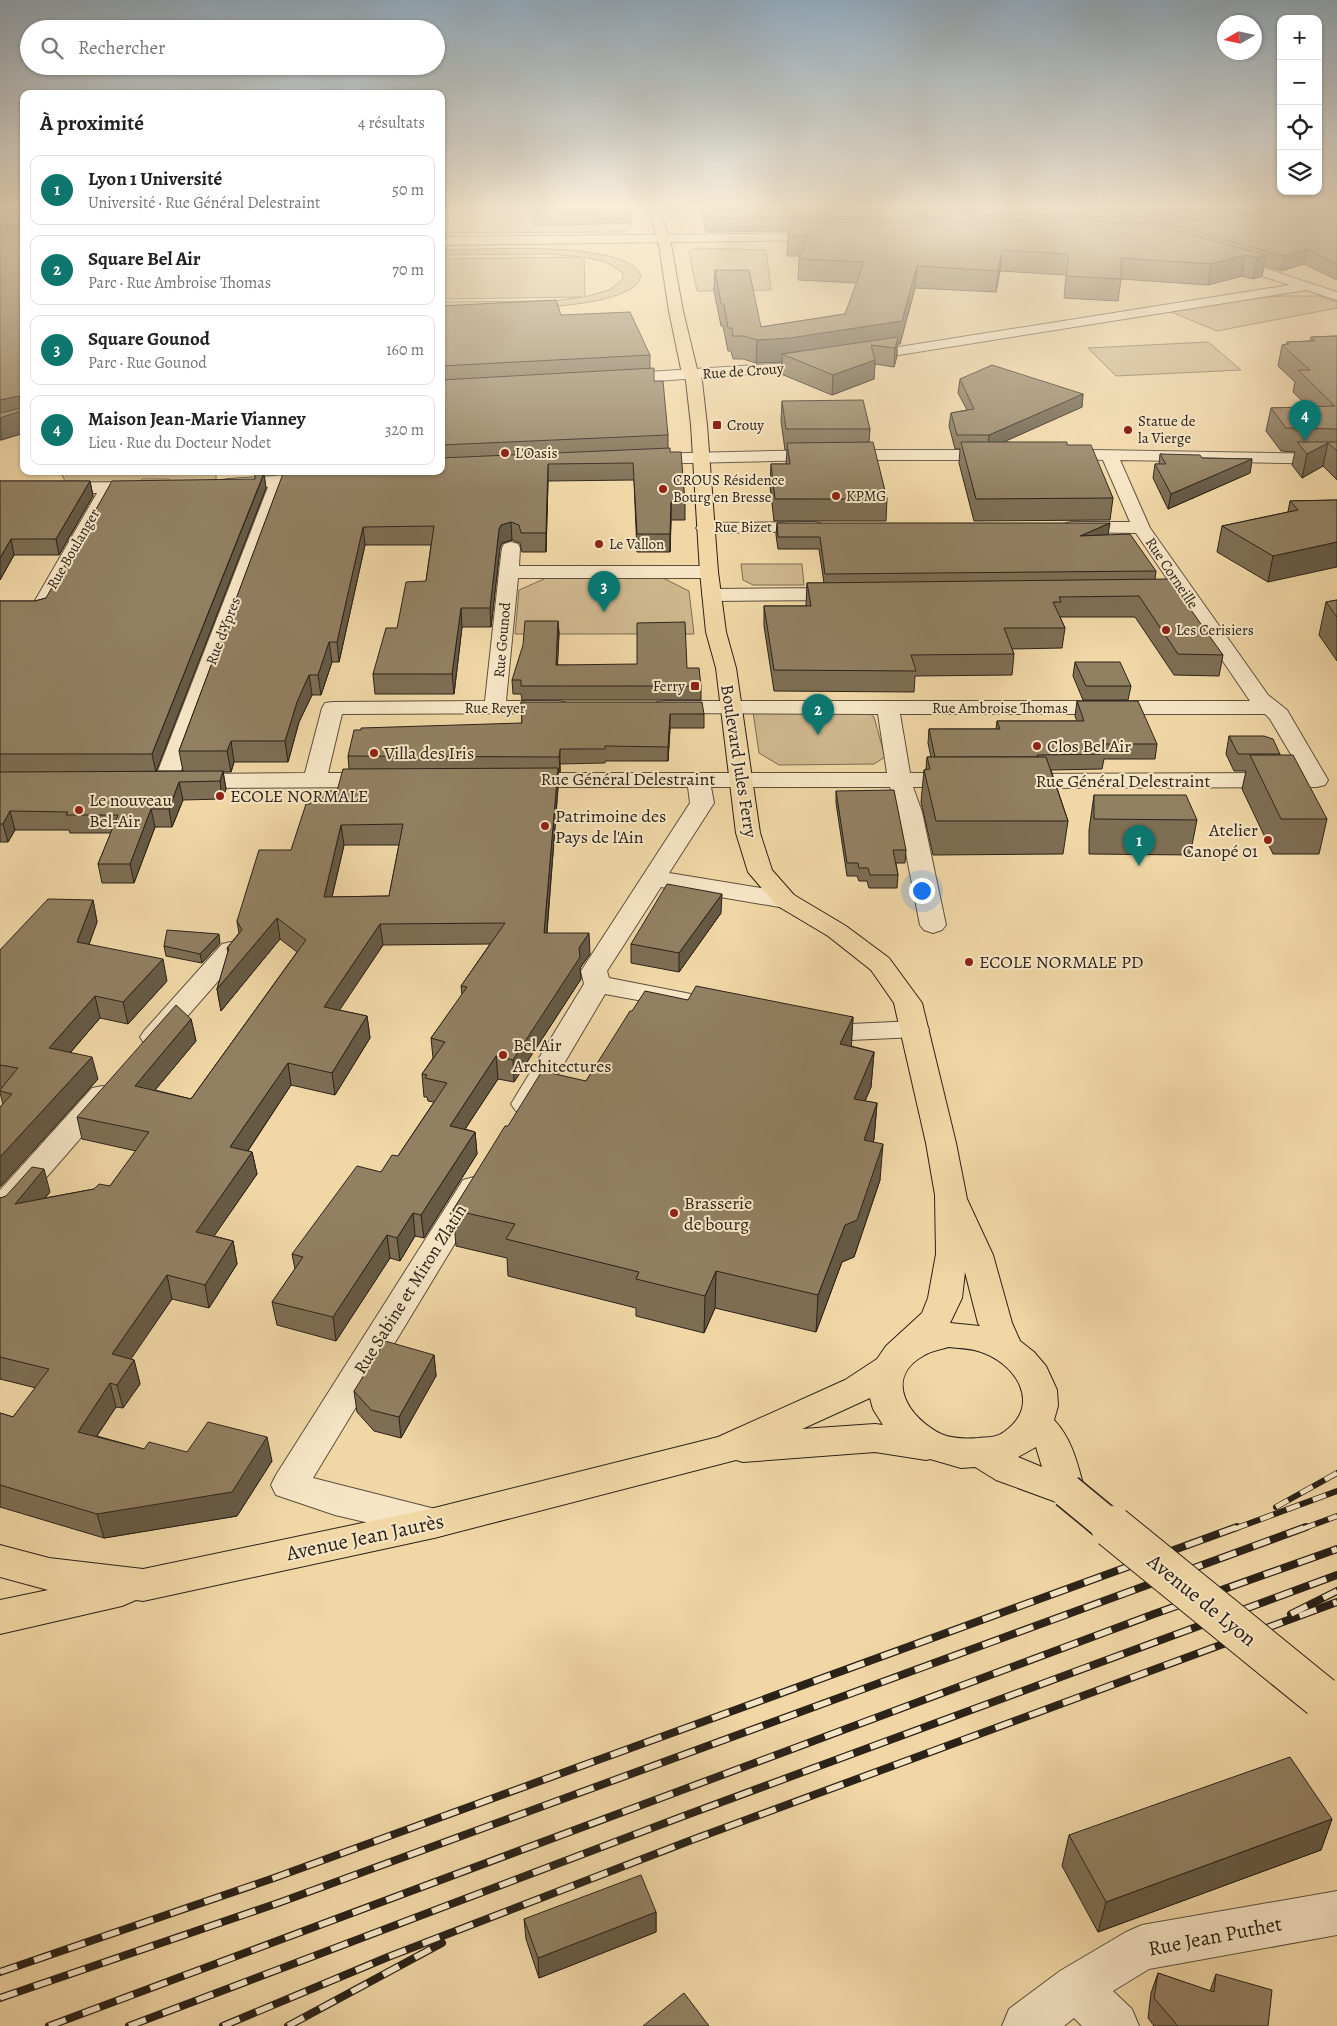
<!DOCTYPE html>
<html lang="fr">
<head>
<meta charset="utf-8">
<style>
	:root { --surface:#fff; --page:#f2f2f2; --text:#222; --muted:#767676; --line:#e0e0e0; --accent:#0f766e }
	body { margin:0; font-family:Alegreya,serif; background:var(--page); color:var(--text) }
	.controls { position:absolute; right:15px; top:15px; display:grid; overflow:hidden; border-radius:10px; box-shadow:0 1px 4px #0004 }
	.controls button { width:45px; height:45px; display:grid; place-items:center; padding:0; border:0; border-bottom:1px solid var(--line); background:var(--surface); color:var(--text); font:25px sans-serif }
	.compass { position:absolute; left:1217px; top:15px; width:45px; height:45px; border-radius:50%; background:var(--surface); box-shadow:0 1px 4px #0004; rotate:261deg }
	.you { position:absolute; left:921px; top:890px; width:18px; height:18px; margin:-12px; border:4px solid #fff; border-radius:50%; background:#1a73e8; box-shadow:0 0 0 8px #1a73e833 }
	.badge { display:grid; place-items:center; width:32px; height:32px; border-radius:50%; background:var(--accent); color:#fff; font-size:16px; font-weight:700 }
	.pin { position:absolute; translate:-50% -41px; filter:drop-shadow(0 1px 2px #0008) }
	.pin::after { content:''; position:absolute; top:26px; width:18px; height:15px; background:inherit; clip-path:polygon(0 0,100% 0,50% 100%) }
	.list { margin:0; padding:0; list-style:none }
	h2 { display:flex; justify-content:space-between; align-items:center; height:65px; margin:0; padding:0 20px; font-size:21px }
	h2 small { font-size:16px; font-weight:400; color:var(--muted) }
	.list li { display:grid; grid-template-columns:32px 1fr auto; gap:15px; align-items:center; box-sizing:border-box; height:70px; margin:0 10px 10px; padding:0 10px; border:1px solid var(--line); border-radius:10px }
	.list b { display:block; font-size:19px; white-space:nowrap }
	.list p { margin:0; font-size:16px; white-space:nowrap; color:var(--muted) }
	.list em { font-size:16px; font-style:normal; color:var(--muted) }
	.icon { flex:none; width:28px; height:28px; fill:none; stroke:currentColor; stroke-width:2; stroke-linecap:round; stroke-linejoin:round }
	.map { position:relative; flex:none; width:1337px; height:2026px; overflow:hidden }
	.search { position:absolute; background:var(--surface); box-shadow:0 1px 4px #0004; left:20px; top:20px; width:425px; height:55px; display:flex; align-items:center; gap:12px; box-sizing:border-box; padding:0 18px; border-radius:28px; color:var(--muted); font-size:19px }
	.panel { position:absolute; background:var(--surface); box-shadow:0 1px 4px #0004; left:20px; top:90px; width:425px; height:385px; border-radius:10px }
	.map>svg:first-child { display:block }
	.green { fill:#cfb88e; stroke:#7d6d53; fill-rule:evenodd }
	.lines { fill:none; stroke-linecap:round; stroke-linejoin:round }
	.minor-casing { stroke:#5c4f3c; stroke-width:2 }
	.major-casing { stroke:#2b2218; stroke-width:2 }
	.minor { fill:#f6e5c5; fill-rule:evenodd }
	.major { fill:#f1d7a6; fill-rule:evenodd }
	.rail-far1-casing { stroke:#2b2218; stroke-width:6 }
	.rail-casing { stroke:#2b2218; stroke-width:8 }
	.rail-far1 { stroke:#f6e5c5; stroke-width:4.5; stroke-dasharray:14; stroke-linecap:butt }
	.rail { stroke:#f6e5c5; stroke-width:5.5; stroke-dasharray:18; stroke-linecap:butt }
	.major-bridge-far1-casing { stroke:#2b2218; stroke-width:36; stroke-linecap:butt }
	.major-bridge-casing { stroke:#2b2218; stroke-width:44; stroke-linecap:butt }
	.major-bridge-far1 { stroke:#f1d7a6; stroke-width:33 }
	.major-bridge { stroke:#f1d7a6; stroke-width:42 }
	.wall { fill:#7e6e54; stroke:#2b2218; fill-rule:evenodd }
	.shaded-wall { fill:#665a45; stroke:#2b2218 }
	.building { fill:#928062; stroke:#2b2218; fill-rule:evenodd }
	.poi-dot { fill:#8f2418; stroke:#f6e5c5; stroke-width:2 }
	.labels { text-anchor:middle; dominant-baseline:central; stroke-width:4; stroke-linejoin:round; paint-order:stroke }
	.far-street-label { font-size:15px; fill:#2b2218; stroke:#f6e5c5 }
	.far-poi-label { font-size:15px; fill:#2b2218; stroke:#f6e5c5; text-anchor:start }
	.poi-label { font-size:18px; fill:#2b2218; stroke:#f6e5c5; text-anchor:start }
	.street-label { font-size:18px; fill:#2b2218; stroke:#f6e5c5 }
	.near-street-label { font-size:21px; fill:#2b2218; stroke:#f6e5c5 }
</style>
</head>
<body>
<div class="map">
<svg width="1337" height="2026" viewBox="0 0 1337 2026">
	<rect width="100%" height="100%" fill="#f1d7a6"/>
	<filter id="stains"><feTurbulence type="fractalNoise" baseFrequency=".004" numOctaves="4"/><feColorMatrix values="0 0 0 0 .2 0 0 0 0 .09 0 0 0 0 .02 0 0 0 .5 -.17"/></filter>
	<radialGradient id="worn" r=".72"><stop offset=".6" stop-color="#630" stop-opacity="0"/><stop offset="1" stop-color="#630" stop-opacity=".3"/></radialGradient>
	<!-- green -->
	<g class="green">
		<path d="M441,209H627L632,226L622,232L441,233Z"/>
		<path d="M697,248L766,250L771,290L697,291L689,252Z"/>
		<path d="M441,250C478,250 625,239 641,275C637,313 473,310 441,311V302L553,301L582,297L441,299V259L582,257L551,254L441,255ZM584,257L606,262L622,272L623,279L609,290L585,297Z"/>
		<path d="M1281,296H1319L1337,302V308L1217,331L1171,312L1254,298Z"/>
		<path d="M1208,342L1241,370L1116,376L1088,348Z"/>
		<path d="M60,471H216V480L169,483V479H142L139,484L67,485Z"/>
		<path d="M741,564H802L804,585H753L743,580Z"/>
		<path d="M661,577L689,591L694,634H515L519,590L546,578Z"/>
		<path d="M753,712H868L874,717L885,757L874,764L779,765L759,753Z"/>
	</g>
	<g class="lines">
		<!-- minor casing -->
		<g class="minor-casing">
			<g id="minor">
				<path d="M824,233L828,234L830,237L828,240L441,245V237Z"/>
				<path d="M1227,256L1337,292V300L1306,290L861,361L856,360L854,357L856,354L861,353L1290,285L1222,263L1221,260Z"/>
				<path d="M818,359L823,360L825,363L823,366L789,371L617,384L612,382L609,379L612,376L617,374L789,363Z"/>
				<path d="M820,450H997L1003,451L1005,455L1003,459L997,460H820L645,464L639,463L637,459L639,455L645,454Z"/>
				<path d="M1095,450L1337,454V464L1120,460L1150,528L1268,695L1287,710L1328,780L1325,785L1317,787L1016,788L1008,786L1004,781L1008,776L1016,774L1302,773L1270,719L1265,714H900L910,773H961L969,775L972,780L969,785L961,787H913L922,812L946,925L942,930L933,933L924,930L920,925L898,812L890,787H711L714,803L669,873L785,892L794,895L798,900L794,905L785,908L661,887L607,971L609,978L691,994L695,1000L691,1006L681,1008L605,994L536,1111L526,1113L516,1111L511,1104L584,984L581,971L690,803L688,787H521L513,785L510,780L513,775L521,773H887L878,714L665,713L657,712L654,707L657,702L665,701H1250L1136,533L1072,532L1066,531L1063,527L1066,523L1072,522H1130L1103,460L1089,459L1087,455L1089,451Z"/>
				<path d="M318,473L324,474L327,478L324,482L286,485L179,776L186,774L305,773L322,708L325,703L333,702L485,701L499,572L502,548L504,544L511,542L518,544L520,548L519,566H709L716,568L718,572L716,576L709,578H518L506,701H557L565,702L568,707L565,712L557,713L342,714L328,773H376L384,775L387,780L384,785L376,787L186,788L178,786L176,783L174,786L166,788L158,786L154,781L268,487L229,489L223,488L220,484L223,480L229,479Z"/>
				<path d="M146,482L152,483L155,487L152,491L114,492L46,614L39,616L0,615V603L33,604L97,493H0V483Z"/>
				<path d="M814,522L820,523L823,527L820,531L705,533L699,532L696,528L699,524L705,523Z"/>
				<path d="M844,588L851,590L854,594L851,598L844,600L712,601L705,599L702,595L705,591L712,589Z"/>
				<path d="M231,942L240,944L244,950L240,956L164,1043L154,1046L144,1043L140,1037L144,1031L222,944Z"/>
				<path d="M815,1017L851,1024L915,1021L925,1023L929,1029L925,1035L915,1037L851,1040L805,1031L801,1025L805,1019Z"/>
				<path d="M102,1086L112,1088L117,1095L112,1102L11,1218L0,1221V1190L92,1088Z"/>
				<path d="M474,1177L485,1180L489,1187L313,1478L447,1512L453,1523L447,1534L434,1538L335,1515L276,1495L271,1485L276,1475L463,1180Z"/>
				<path d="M1337,1891V1935L1149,1969L1113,1991L1132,2009L1139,2026H1082L1074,2018L1064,2026H1002L1009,2009L1060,1971L1126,1932L1142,1925Z"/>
			</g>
		</g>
		<!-- major casing -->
		<g class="major-casing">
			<path id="major" d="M647,209H659L670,239L683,311L697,369L702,381L707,425L718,572L726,632L736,668L760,833L772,870L794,895L846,926L889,958L922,1003L956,1143L967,1199L993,1255L1012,1323L1020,1341L1034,1352L1046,1366L1057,1390L1058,1406L1054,1420C1073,1440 1078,1466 1085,1491L1080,1501L1067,1506L996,1480L975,1467L961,1468L930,1459L926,1460L875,1452L743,1462L736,1460L434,1538L143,1601L136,1600L122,1606L0,1634V1600L48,1590L0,1577V1545L49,1558L143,1569L434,1508L718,1437L845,1380L877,1359L886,1346L922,1313L928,1298L936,1254L935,1195L926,1143L894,1003L871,970L828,936L776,905L748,872L736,833L716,668L706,632L700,572L691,425L686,381L681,369L669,311L658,239ZM965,1272L978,1323L980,1326L950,1323L962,1298ZM948,1347C958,1348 969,1348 978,1351C1016,1362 1043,1405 1004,1432C996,1438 987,1437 978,1438C966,1439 953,1439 941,1434C909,1418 883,1379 923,1356C930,1351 940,1350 948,1347ZM870,1398L873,1409L883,1425L875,1424L802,1429ZM1036,1447L1042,1467L1018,1457Z"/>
		</g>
		<!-- minor -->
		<use href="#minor" class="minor"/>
		<!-- major -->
		<use href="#major" class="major"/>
		<!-- rail-far1 casing -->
		<g class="rail-far1-casing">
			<g id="rail-far1">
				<path d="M1276,1507L1337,1473"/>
				<path d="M1234,1529L1337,1491"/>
				<path d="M1302,1529L1337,1516"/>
			</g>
		</g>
		<!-- rail casing -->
		<g class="rail-casing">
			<g id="rail">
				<path d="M1291,1614L1337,1591"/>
				<path d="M0,1972L274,1878L1237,1527"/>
				<path d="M0,1998L281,1902L1306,1527"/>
				<path d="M49,2026L1154,1614L1337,1549"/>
				<path d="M129,2026L681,1817L1337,1575"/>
				<path d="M223,2026L388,1957L689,1841L1337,1602"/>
				<path d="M288,2026L442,1943"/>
			</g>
		</g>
		<!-- rail-far1 -->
		<use href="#rail-far1" class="rail-far1"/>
		<!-- rail -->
		<use href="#rail" class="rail"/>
		<!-- major-bridge-far1 casing -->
		<g class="major-bridge-far1-casing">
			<path id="major-bridge-far1" d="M1067,1491L1113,1529"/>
		</g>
		<!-- major-bridge casing -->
		<g class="major-bridge-casing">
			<path id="major-bridge" d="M1112,1527L1321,1697"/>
		</g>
		<!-- major-bridge-far1 -->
		<use href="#major-bridge-far1" class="major-bridge-far1"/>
		<!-- major-bridge -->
		<use href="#major-bridge" class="major-bridge"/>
	</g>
	<!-- wall -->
	<g class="wall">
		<path d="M0,209H24V433L1,440H0Z"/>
		<path d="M531,209H631V223L534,226Z"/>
		<path d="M700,209H1337V280L1304,264L1281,271L1264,266L1262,276L1253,279L1242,276L1208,285L1121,279L1118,301L1064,298L1066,275L1000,271L996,292L915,288L900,344H897V356L894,367L875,364L874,379L832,395L781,374L782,362L756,363L743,359H733L731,351H728L723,326H721L714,291L715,270L761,327L845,314L857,283L798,280L799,259L800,256H787L788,235L791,231L706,232ZM1088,216L1096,220H1087ZM1165,225V228L1158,226Z"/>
		<path d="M441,306L561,315L650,355V368L654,381L668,435V448L685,502V520H671L670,552H637L634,480L548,481L546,552H522L520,543L512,540L502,543L500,548L491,627H462L454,694H375L373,674L397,628L426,581L431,545H365L339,662H332L321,695H312L299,722L288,762H234L231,772H223L226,789L222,799L183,800L172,827H155L134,883H102L98,864L111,833H70L69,830H15L8,842H0V601H35L46,598L255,479L256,471H441ZM284,472L179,751L183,771H156L266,488L264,474Z"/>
		<path d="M1337,336V480L1323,466L1302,478L1292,465L1295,452L1281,451L1266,431L1271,408L1308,407L1293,392L1295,382L1278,366L1282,345L1286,344L1287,342L1310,341L1311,337Z"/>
		<path d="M960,379L1083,394L1082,407L1003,442L1067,445L1113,498L1110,520L974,521L959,463L960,449H955L949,426L951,413L967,410L958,393Z"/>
		<path d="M782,401L870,429L869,442L887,499L886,521H774L770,486L771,464H786L787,450H785L781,421Z"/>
		<path d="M1160,454L1202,458L1252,459L1250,473L1168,509L1153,478L1155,464H1159Z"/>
		<path d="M0,481H90L93,496L59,555H14L0,580Z"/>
		<path d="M1337,500L1268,582L1217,552L1222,526L1288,512L1290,501Z"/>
		<path d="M777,523L1108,535L1156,571L1155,579L1223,655L1219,676L1174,675L1135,617H1060L1065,628L1062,648L1012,649L1014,654L1012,675L915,676L914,692L774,691L764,626V606H806L807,583H824L819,549H778L776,535Z"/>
		<path d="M1337,600V661L1319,635L1326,602Z"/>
		<path d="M558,621L559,634L557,665L687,668L701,686V700H522L521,694H513L512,680Z"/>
		<path d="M1075,662L1131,686L1128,700H1083L1073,676Z"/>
		<path d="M1077,701L1157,744L1155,759H1104L1102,769L1051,770L1068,821L1063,854L933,855L921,802L924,770L926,769L927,757H931L928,743L929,729H996L997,721H1077L1075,716Z"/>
		<path d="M521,702L704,714V728H670L668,761H605V763L560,764V772H558V788L547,933L590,954L580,968L581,979L514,1082L498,1079L465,1129L475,1132L477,1154L424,1238L415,1236L400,1261L390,1258L336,1341L277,1325L272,1302L295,1269L292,1254L398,1156L434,1102L428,1101L427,1097H424L422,1074L433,1058L431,1038L462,995L461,986L490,944L383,945L339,1010L367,1016L370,1038L335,1095L291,1085L248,1151L252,1152L257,1174L214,1236L233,1241L237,1264L209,1308L172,1299L130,1359L134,1360L140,1384L123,1408L116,1407L97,1436L144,1449L272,1461L237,1516L104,1538L0,1507V1413L13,1417L36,1388L0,1379V1198L50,1192L45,1198L94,1189L110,1186L136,1151L82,1139L77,1117L191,1019L196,1041L155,1090L191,1099L297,952L280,939L221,1011L217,989L228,952L227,948L239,933L237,921L291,850L310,804L337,791L349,769L348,756L522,723ZM344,845H399L389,896L332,897Z"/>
		<path d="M1229,736L1280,754V755L1327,819L1319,854H1273L1242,789L1246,771H1234L1226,754Z"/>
		<path d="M836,791L906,850L905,863H896L898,875L897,888H869L867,881H859L857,876H847L836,803Z"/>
		<path d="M1094,795L1197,820L1190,855L1089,854V830Z"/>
		<path d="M93,900L97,922L89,944L167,981L128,1024L100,1018L71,1052L98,1079L0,1187V1107L3,1104L0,1093V1090L2,1087H0V950Z"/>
		<path d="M721,913L679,972L631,963V944Z"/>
		<path d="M220,943L202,963L166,956L164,946Z"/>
		<path d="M688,1000L853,1017L851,1046L874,1052L871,1087L865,1101L877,1103L874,1139L873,1142L880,1180L854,1257L842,1262L816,1332L715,1308L704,1333L636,1316V1308L508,1276L507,1258L456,1246L453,1210L508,1126L586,1081L632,1011Z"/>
		<path d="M434,1355L436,1376L401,1438L374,1431L357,1412L354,1391Z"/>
		<path d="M1332,1819L1321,1850L1098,1932L1062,1866L1069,1835Z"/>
		<path d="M656,1912V1932L539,1978L526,1939L524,1919Z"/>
		<path d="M1158,1973L1210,1991L1216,1974L1268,2026H1154L1148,2018L1151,1993Z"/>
	</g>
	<!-- shaded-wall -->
	<g class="shaded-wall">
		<path d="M1196,209H1337L1166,223L1165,225L1144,227L1146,213Z"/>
		<path d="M1129,211L1127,225L1120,229L1122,215Z"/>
		<path d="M1307,249L1304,264L1281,271L1284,256Z"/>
		<path d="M1002,250L1000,271L996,292L998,271Z"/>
		<path d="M1245,255L1242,276L1208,285L1211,264Z"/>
		<path d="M1266,255L1262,276L1253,279L1257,258Z"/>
		<path d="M917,266L915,288L900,344H897V356L894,367L895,348L871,345L782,354V362L756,363L757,340L902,321Z"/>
		<path d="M875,360L874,379L832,395L833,375Z"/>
		<path d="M1083,394L1082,407L988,449L989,435Z"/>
		<path d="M19,396L22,411L24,410V433L1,440L0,400Z"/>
		<path d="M1328,443L1323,466L1302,478L1307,454Z"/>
		<path d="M1252,459L1250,473L1168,509L1171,494Z"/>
		<path d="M548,464V481L546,552V533Z"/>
		<path d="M256,471H299L264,474L266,488L156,772L152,754L264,474L256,475Z"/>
		<path d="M90,481L93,496L59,555L56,539Z"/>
		<path d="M671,502V520L670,552V534Z"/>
		<path d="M511,522L512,540L502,543L500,548L491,627L490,608L499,529L501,525Z"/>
		<path d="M1110,523L1108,535L1080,536Z"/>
		<path d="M363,527L365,545L339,662L337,642Z"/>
		<path d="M11,539L14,555L0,580V558Z"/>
		<path d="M1337,542V567L1268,582L1273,556Z"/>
		<path d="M461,608L462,627L454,694L452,674Z"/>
		<path d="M558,621L559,634L557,678L556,665Z"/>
		<path d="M329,642L332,662L321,695L318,675Z"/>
		<path d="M309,675L312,695L299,722L288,762L285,741L297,702Z"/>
		<path d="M670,714V728L668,761V747Z"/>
		<path d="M231,741L234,762L231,772L227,751Z"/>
		<path d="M560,749V772L559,757Z"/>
		<path d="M558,768V788L545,954L544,933Z"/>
		<path d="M223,771L226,789L222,799L220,781Z"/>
		<path d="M179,782L183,800L172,827L169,809Z"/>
		<path d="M151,809L155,827L134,883L130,864Z"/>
		<path d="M10,811L15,830L8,842L3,824Z"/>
		<path d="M341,825L344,845L327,918L324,897Z"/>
		<path d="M722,894L721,913L679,972V953Z"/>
		<path d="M93,900L97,922L82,964L77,942Z"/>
		<path d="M277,918L280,939L221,1011L217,989Z"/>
		<path d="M380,924L383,945L327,1029L324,1007Z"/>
		<path d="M589,933L590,954L580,968L581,979L514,1082L513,1060L579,948Z"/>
		<path d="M219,934L220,943L202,963L200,954Z"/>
		<path d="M163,959L167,981L128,1024L123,1002Z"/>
		<path d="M95,996L100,1018L55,1070L49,1048Z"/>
		<path d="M367,1016L370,1038L335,1095L332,1073Z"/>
		<path d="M853,1017L851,1052L840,1044Z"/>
		<path d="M191,1019L196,1041L140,1108L135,1086Z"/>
		<path d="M874,1052L871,1087L851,1134L854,1099Z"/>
		<path d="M496,1056L498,1079L452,1149L450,1126Z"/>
		<path d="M92,1057L98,1079L0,1187V1157Z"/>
		<path d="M288,1063L291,1085L235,1170L230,1147Z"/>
		<path d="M877,1103L874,1139L861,1176L864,1140Z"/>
		<path d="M475,1132L477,1154L424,1238L421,1215Z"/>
		<path d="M883,1144L880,1180L854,1257L842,1262L816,1332L818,1295L845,1225Z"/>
		<path d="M252,1152L257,1174L201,1255L196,1232Z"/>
		<path d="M44,1169L50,1192L21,1227L15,1204Z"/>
		<path d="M413,1213L415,1236L400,1261L397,1238Z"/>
		<path d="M387,1235L390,1258L336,1341L333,1317Z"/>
		<path d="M233,1241L237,1264L209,1308L205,1285Z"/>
		<path d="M716,1271L715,1308L704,1333L705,1296Z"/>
		<path d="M167,1275L172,1299L118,1378L112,1354Z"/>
		<path d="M434,1355L436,1376L401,1438L399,1417Z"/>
		<path d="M134,1360L140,1384L123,1408L117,1385Z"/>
		<path d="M110,1383L116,1407L84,1455L78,1432Z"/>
		<path d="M267,1437L272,1461L237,1516L104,1538L97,1514Z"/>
		<path d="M1332,1819L1321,1850L1098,1932L1106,1902Z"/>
		<path d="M656,1912V1932L539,1978L538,1958Z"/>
	</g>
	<!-- building -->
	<g class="building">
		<path d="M0,209H24V410L0,418V413L22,408V398L19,396L0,400V235H21L22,234V225L0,224Z"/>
		<path d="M533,209H599L534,211Z"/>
		<path d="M703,209H1070L1088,214L706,218Z"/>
		<path d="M1104,209H1196L1146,213L1129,211L1122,215V218L1110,217V213Z"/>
		<path d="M1320,209H1337V264L1307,249L1284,256L1166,223Z"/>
		<path d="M1096,220L1115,224L1146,223L1266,255L1257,258L1245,255L1211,264L1121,258V279L1066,276L1069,254L1002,250L998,271L917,266L902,321L790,338L757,340L744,336H733L732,328H728L724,304H721L715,270H749L761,327L845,314L864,262L799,259L809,236L788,235L798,223Z"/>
		<path d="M556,300L561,315L630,312L650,355L441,366V306Z"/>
		<path d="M1337,336V429L1286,428L1271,408L1335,406L1298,370H1310L1282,345L1289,344L1287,342L1315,341L1311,337Z"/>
		<path d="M898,337L895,348L871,345L875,360L833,375L782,354Z"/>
		<path d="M992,365L1083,394L989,435H957L951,413L974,409L960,379Z"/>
		<path d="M654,368V381H663L668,435L441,445V380Z"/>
		<path d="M863,400L870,429H786L782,401Z"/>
		<path d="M873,442L887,499H775L771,464H790L787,443Z"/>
		<path d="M961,442H1067V445H1091L1113,498L976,499Z"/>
		<path d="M1297,442H1337V451L1328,443L1307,454Z"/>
		<path d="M670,448V452H681L685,502H671L670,534H637L633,463L548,464L546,533H521L519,525L511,522L501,525L499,529L490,608H461L452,674H373L386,628H397L406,582L426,581L434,526L363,527L337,642H329L318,675H309L297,702L285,741H231L227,751H179L284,471H441V458Z"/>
		<path d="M1160,454L1200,455L1202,458L1252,459L1171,494L1155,464H1166Z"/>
		<path d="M264,473L152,754H0V601H35L46,598L112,481L255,479V474Z"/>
		<path d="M0,481H90L56,539H11L0,558Z"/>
		<path d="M1337,500V542L1273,556L1222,526L1298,510L1290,501Z"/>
		<path d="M777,523H1110L1080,536L1130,534L1156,571L825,574L820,537H778Z"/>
		<path d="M1169,579L1223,655L1178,654L1139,596L1059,597L1061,602H1053L1065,628H1004L1014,654L911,655L916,671L774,670L764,606H811L807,583Z"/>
		<path d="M1337,600V617L1326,602Z"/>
		<path d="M525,621H558L556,665L637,664V623L685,622L687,668H699L701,686H521V680H512L523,645Z"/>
		<path d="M1075,662H1120L1131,686H1086Z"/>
		<path d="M1077,701H1138L1157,744H1101L1105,754L1037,755L1038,757H935L929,729H1000L997,721H1084Z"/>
		<path d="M521,702H702L704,714H670L668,747L605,746V749H560L559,757L348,756L354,730H361V728L522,723Z"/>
		<path d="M1229,736H1264L1273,739L1280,754H1238Z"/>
		<path d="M1250,755H1293L1327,819H1281Z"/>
		<path d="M927,757H1046L1068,821H936L924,770L930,769Z"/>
		<path d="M558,768L544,933H589L579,948L580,957L513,1060L496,1056L450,1126L475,1132L421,1215L413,1213L397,1238L387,1235L333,1317L272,1302L303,1257L292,1254L357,1166L381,1172L392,1155L398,1156L447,1083L425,1078L427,1075L422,1074L445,1042L431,1038L467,987L461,986L505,923L380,924L324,1007L367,1016L332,1073L288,1063L230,1147L252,1152L196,1232L233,1241L205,1285L167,1275L112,1354L134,1360L117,1385L110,1383L78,1432L144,1449L149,1442L187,1452L208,1422L267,1437L232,1492L97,1514L0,1485V1413L13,1417L49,1369L0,1357V1198L6,1196L32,1167L44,1169L15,1204L94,1189L99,1184L110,1186L149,1132L77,1117L176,1005L191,1019L135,1086L191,1099L306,940L277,918L217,989L229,948H227L242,930L237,921L259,850H291L306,804H310L311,799H321L323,791H337L343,769ZM403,824L389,896L324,897L341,825Z"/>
		<path d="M223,771L220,781L179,782L169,809H151L130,864H98L118,815H66L68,812L10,811L3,824H0V772Z"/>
		<path d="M894,790L906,850H893L898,875H870L868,868H859L858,863H847L836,791Z"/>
		<path d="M1094,795H1186L1197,820L1094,819Z"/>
		<path d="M667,884L722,894L679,953L631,944Z"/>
		<path d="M48,899L93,900L77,942L163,959L123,1002L95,996L49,1048L92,1057L0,1157V1107L12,1094L0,1091V1090L18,1068L0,1065V950Z"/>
		<path d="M167,930L219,934L200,954L164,946Z"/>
		<path d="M696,986L853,1017L840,1044L874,1052L854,1099L877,1103L864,1140L883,1144L857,1220L845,1225L818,1295L716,1271L705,1296L636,1279L639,1272L506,1239L515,1224L453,1210L505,1126H508L542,1071L586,1081L630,1011H632L645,991L688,1000Z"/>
		<path d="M385,1341L434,1355L399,1417L371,1410L354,1391Z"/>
		<path d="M1290,1757L1332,1819L1106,1902L1069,1835Z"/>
		<path d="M641,1875L656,1912L538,1958L524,1919Z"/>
		<path d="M1158,1973L1214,1992L1216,1974L1272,1990L1268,2026H1178L1154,1998Z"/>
		<path d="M684,1993L709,2026H643Z"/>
	</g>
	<!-- sky -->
	<linearGradient id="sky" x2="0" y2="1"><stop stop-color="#91a9ba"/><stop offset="0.42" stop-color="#f9edd7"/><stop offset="1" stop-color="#f9edd7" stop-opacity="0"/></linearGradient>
	<rect width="1337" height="492" fill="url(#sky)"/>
	<!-- markers -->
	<g class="poi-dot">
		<rect x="712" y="420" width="10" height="10" rx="2.5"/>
		<circle cx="1128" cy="430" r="5"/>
		<circle cx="505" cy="453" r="5"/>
		<circle cx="663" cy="489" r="5"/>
		<circle cx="836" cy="496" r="5"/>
		<circle cx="599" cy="544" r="5"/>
		<circle cx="1166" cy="630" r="5"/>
		<rect x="690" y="681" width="10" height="10" rx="2.5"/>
		<circle cx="1037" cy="746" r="5"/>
		<circle cx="374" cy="753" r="5"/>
		<circle cx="220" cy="796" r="5"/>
		<circle cx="79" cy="810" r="5"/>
		<circle cx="545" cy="826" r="5"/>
		<circle cx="1268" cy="840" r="5"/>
		<circle cx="969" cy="962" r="5"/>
		<circle cx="503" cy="1055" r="5"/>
		<circle cx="674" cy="1213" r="5"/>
	</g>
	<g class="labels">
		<!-- far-street labels -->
		<g class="far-street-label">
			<text transform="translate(743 371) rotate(-4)">Rue de Crouy</text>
			<text x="743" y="527">Rue Bizet</text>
			<text transform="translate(73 549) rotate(-60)">Rue Boulanger</text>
			<text transform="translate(1172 573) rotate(56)">Rue Corneille</text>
			<text transform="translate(223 631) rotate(-69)">Rue d'Ypres</text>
			<text transform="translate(502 640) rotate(-85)">Rue Gounod</text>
			<text x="495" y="708">Rue Reyer</text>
			<text x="1000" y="708">Rue Ambroise Thomas</text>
		</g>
		<!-- far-poi labels -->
		<g class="far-poi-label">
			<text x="1138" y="421">Statue de<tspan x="1138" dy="17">la Vierge</tspan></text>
			<text x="727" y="425">Crouy</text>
			<text x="515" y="453">L'Oasis</text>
			<text x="673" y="480">CROUS Résidence<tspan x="673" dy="17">Bourg en Bresse</tspan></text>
			<text x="846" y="496">KPMG</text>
			<text x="609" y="544">Le Vallon</text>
			<text x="1176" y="630">Les Cerisiers</text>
			<text x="685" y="686" text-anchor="end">Ferry</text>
		</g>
		<!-- poi labels -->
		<g class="poi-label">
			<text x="1047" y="746">Clos Bel Air</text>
			<text x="384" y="753">Villa des Iris</text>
			<text x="230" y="796">ECOLE NORMALE</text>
			<text x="89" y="800">Le nouveau<tspan x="89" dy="21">Bel-Air</tspan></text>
			<text x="555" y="816">Patrimoine des<tspan x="555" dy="21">Pays de l'Ain</tspan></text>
			<text x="1258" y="830" text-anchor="end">Atelier<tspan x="1258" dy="21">Canopé 01</tspan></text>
			<text x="979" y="962">ECOLE NORMALE PD</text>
			<text x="513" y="1045">Bel Air<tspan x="513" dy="21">Architectures</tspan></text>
			<text x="684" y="1203">Brasserie<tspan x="684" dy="21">de bourg</tspan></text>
		</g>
		<!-- street labels -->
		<g class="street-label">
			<text transform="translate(739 761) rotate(81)">Boulevard Jules Ferry</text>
			<text x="628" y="779">Rue Général Delestraint</text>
			<text x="1123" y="781">Rue Général Delestraint</text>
			<text transform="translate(410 1289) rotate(-58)">Rue Sabine et Miron Zlatin</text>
		</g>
		<!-- near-street labels -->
		<g class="near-street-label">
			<text transform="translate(365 1537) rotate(-12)">Avenue Jean Jaurès</text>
			<text transform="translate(1202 1600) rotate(39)">Avenue de Lyon</text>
			<text transform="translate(1215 1936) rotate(-11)">Rue Jean Puthet</text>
		</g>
	</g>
	<rect width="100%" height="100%" filter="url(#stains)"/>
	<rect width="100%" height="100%" fill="url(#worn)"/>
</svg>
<div class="controls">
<button>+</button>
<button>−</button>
<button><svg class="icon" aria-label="locate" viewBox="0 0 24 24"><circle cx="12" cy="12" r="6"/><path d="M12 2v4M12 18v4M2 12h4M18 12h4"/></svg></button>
<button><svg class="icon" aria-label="layers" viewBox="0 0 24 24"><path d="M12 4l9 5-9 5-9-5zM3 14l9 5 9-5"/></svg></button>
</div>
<svg class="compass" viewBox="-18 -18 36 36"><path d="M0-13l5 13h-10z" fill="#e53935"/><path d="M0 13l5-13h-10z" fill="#767676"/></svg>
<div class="you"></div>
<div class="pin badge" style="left:1139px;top:866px">1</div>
<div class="pin badge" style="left:818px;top:735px">2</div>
<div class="pin badge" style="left:604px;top:612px">3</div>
<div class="pin badge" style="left:1305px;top:441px">4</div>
<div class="search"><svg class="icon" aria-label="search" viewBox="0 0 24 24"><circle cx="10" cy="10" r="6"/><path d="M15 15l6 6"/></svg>Rechercher</div>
<section class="panel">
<h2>À proximité<small>4 résultats</small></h2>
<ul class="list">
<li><span class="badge">1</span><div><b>Lyon 1 Université</b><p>Université · Rue Général Delestraint</p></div><em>50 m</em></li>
<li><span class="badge">2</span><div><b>Square Bel Air</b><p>Parc · Rue Ambroise Thomas</p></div><em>70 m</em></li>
<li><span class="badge">3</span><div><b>Square Gounod</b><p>Parc · Rue Gounod</p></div><em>160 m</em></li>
<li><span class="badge">4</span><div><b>Maison Jean-Marie Vianney</b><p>Lieu · Rue du Docteur Nodet</p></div><em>320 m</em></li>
</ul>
</section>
</div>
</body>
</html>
